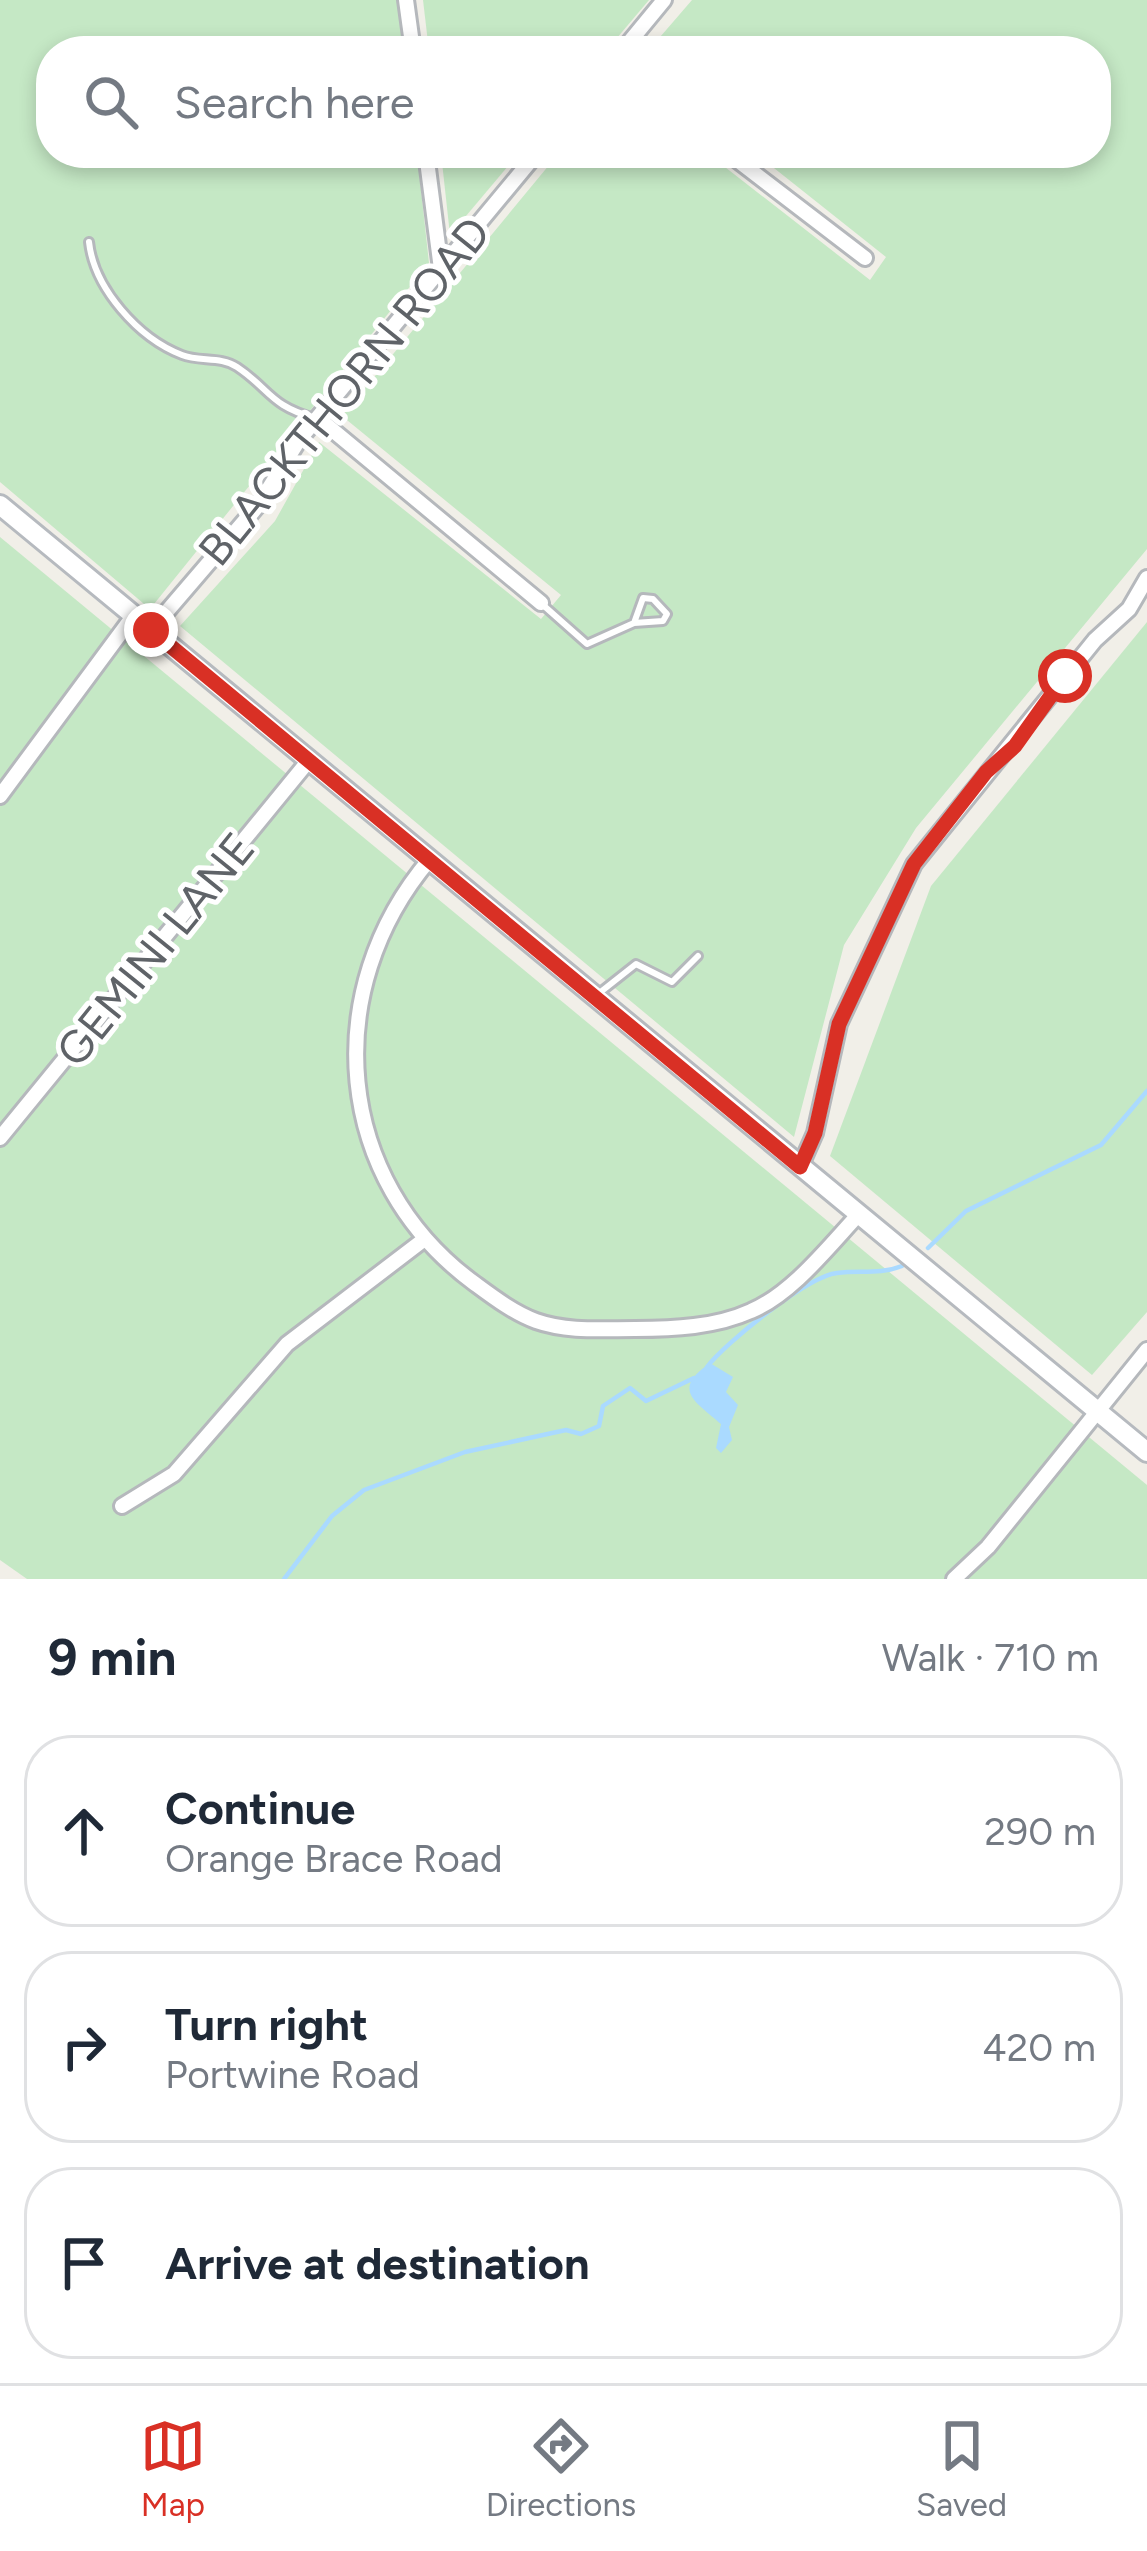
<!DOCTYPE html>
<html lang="en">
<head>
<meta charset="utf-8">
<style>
	:root { --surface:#fff; --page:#f6f6f7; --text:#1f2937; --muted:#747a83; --line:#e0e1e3; --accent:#d93025 }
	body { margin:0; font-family:Figtree,sans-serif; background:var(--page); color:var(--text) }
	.stop { position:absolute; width:36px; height:36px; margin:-27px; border:9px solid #d93025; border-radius:50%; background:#fff }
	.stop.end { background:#d93025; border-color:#fff; box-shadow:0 3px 12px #0008 }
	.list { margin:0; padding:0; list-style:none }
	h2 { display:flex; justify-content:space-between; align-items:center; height:156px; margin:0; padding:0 48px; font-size:51px }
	h2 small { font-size:39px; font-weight:400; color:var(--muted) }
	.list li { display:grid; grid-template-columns:78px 1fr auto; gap:36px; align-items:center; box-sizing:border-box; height:192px; margin:0 24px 24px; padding:0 24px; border:3px solid var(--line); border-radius:48px }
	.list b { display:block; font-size:45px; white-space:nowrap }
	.list p { margin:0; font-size:39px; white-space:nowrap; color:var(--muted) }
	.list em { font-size:39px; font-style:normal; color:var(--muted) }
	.icon { flex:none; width:66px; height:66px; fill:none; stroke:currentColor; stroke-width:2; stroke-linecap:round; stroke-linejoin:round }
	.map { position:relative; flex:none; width:1147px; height:1579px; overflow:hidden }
	.search { position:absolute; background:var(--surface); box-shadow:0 6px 18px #0003; left:36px; right:36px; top:36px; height:132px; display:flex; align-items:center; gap:30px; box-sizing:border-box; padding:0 42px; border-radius:48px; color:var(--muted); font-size:45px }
	.sheet { height:804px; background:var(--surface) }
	nav { display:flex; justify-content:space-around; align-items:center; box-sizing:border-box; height:168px; border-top:3px solid var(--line); background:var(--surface); font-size:33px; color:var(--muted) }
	nav a { display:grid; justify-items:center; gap:6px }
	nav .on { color:var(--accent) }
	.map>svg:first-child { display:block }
	.green { fill:#c5e8c5 }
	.water { fill:#aadaff }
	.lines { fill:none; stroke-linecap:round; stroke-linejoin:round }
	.stream { stroke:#aadaff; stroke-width:4.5 }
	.lane-casing { stroke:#b5b8bc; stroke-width:12 }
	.street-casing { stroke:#b5b8bc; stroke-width:20 }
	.secondary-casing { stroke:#b6babf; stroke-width:24 }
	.lane { stroke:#fff; stroke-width:6 }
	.street { stroke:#fff; stroke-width:14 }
	.secondary { stroke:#fff; stroke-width:18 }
	.route { stroke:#d93025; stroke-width:15 }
	.labels { text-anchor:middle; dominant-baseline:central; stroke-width:10; stroke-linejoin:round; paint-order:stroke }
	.street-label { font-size:45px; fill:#5f6368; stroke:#fff }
</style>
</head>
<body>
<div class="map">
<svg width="1147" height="1579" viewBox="0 0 1147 1579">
	<rect width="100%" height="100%" fill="#f1efe8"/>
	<!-- green -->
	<g class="green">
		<path d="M0,0H400L406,51H51V153H417L429,263L150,609L0,482Z"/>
		<path d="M423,0H649L606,51H429Z"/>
		<path d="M692,0H1147V549L916,828L844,945L794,1137L180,626L275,521L319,442L541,619L561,595L342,416L559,153H707L870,280L886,257L755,153H1096V51H648Z"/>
		<path d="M441,153H519L450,235Z"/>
		<path d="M0,537L1147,1485V1579H27L0,1560Z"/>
		<path d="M1147,622V1312L1092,1375L830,1156L931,886Z"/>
	</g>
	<!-- water -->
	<path class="water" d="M710,1363L733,1377L726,1392L738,1405L729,1427L732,1440L721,1453L716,1448L721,1424C695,1401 671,1390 710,1363Z"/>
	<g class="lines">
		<!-- stream -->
		<g class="stream">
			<path d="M928,1248L966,1211L1101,1145L1147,1091"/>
			<path d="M707,1367C725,1343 808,1276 837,1273C861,1270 879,1275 902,1266"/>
			<path d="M284,1579L332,1516L364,1490L465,1452L566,1430L581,1434L599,1426L603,1406L630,1388L646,1401L694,1378"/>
		</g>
		<!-- lane casing -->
		<g class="lane-casing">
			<g id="lane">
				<path d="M89,242C94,288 138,338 182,355C199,362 221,356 237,367C270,389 270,406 315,418"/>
				<path d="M543,605L587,644L634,623L663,621L667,614L653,599L643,598L634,623"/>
				<path d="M598,994L636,964L672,982L698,956"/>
			</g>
		</g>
		<!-- street casing -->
		<g class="street-casing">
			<g id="street">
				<path d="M406,0L413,51"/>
				<path d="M622,51L664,0"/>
				<path d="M426,153L441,269"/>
				<path d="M728,153L865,258"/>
				<path d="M318,418L541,603"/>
				<path d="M151,630L259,504L299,440L537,153"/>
				<path d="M0,796L134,615"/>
				<path d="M430,859C318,991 334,1180 474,1283C493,1297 514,1313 536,1321C567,1332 602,1329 635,1329C673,1329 716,1327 751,1311C792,1294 829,1246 859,1214"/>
				<path d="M0,1138L310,759"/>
				<path d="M800,1167L815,1133L839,1024L914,864L1095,640L1129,609L1147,578"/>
				<path d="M122,1506L174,1474L287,1344L422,1241"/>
				<path d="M954,1579L988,1547L1147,1350"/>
			</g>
		</g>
		<!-- secondary casing -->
		<g class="secondary-casing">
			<path id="secondary" d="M0,505L1147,1452"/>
		</g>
		<!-- lane -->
		<use href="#lane" class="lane"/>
		<!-- street -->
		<use href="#street" class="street"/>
		<!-- secondary -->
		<use href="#secondary" class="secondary"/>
	</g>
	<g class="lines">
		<!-- route -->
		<path class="route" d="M151,630L800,1167L815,1133L839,1024L914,864L986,772L1015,746L1065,676"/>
	</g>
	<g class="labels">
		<!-- street labels -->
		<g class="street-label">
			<text transform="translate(344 391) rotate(-51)">BLACKTHORN ROAD</text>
			<text transform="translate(155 949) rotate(-51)">GEMINI LANE</text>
		</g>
	</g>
</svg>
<div class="stop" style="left:1065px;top:676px"></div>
<div class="stop end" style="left:151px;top:630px"></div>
<div class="search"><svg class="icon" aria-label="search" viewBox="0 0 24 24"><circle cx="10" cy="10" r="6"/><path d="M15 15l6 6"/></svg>Search here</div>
</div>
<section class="sheet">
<h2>9 min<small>Walk · 710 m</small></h2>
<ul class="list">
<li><svg class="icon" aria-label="ahead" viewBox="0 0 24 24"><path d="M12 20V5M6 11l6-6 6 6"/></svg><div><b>Continue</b><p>Orange Brace Road</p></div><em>290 m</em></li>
<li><svg class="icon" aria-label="right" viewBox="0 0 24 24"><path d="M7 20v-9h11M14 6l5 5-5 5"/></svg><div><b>Turn right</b><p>Portwine Road</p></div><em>420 m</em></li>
<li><svg class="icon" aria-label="arrive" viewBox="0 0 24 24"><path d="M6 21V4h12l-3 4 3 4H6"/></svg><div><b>Arrive at destination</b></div></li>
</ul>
</section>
<nav>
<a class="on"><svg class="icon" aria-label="map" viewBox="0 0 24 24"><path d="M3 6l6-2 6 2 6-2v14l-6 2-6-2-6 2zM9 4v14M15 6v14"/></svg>Map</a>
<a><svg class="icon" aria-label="directions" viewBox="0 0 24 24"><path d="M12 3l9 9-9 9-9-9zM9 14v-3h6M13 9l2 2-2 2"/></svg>Directions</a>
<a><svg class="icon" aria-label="saved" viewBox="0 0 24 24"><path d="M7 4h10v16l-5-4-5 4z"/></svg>Saved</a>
</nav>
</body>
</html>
